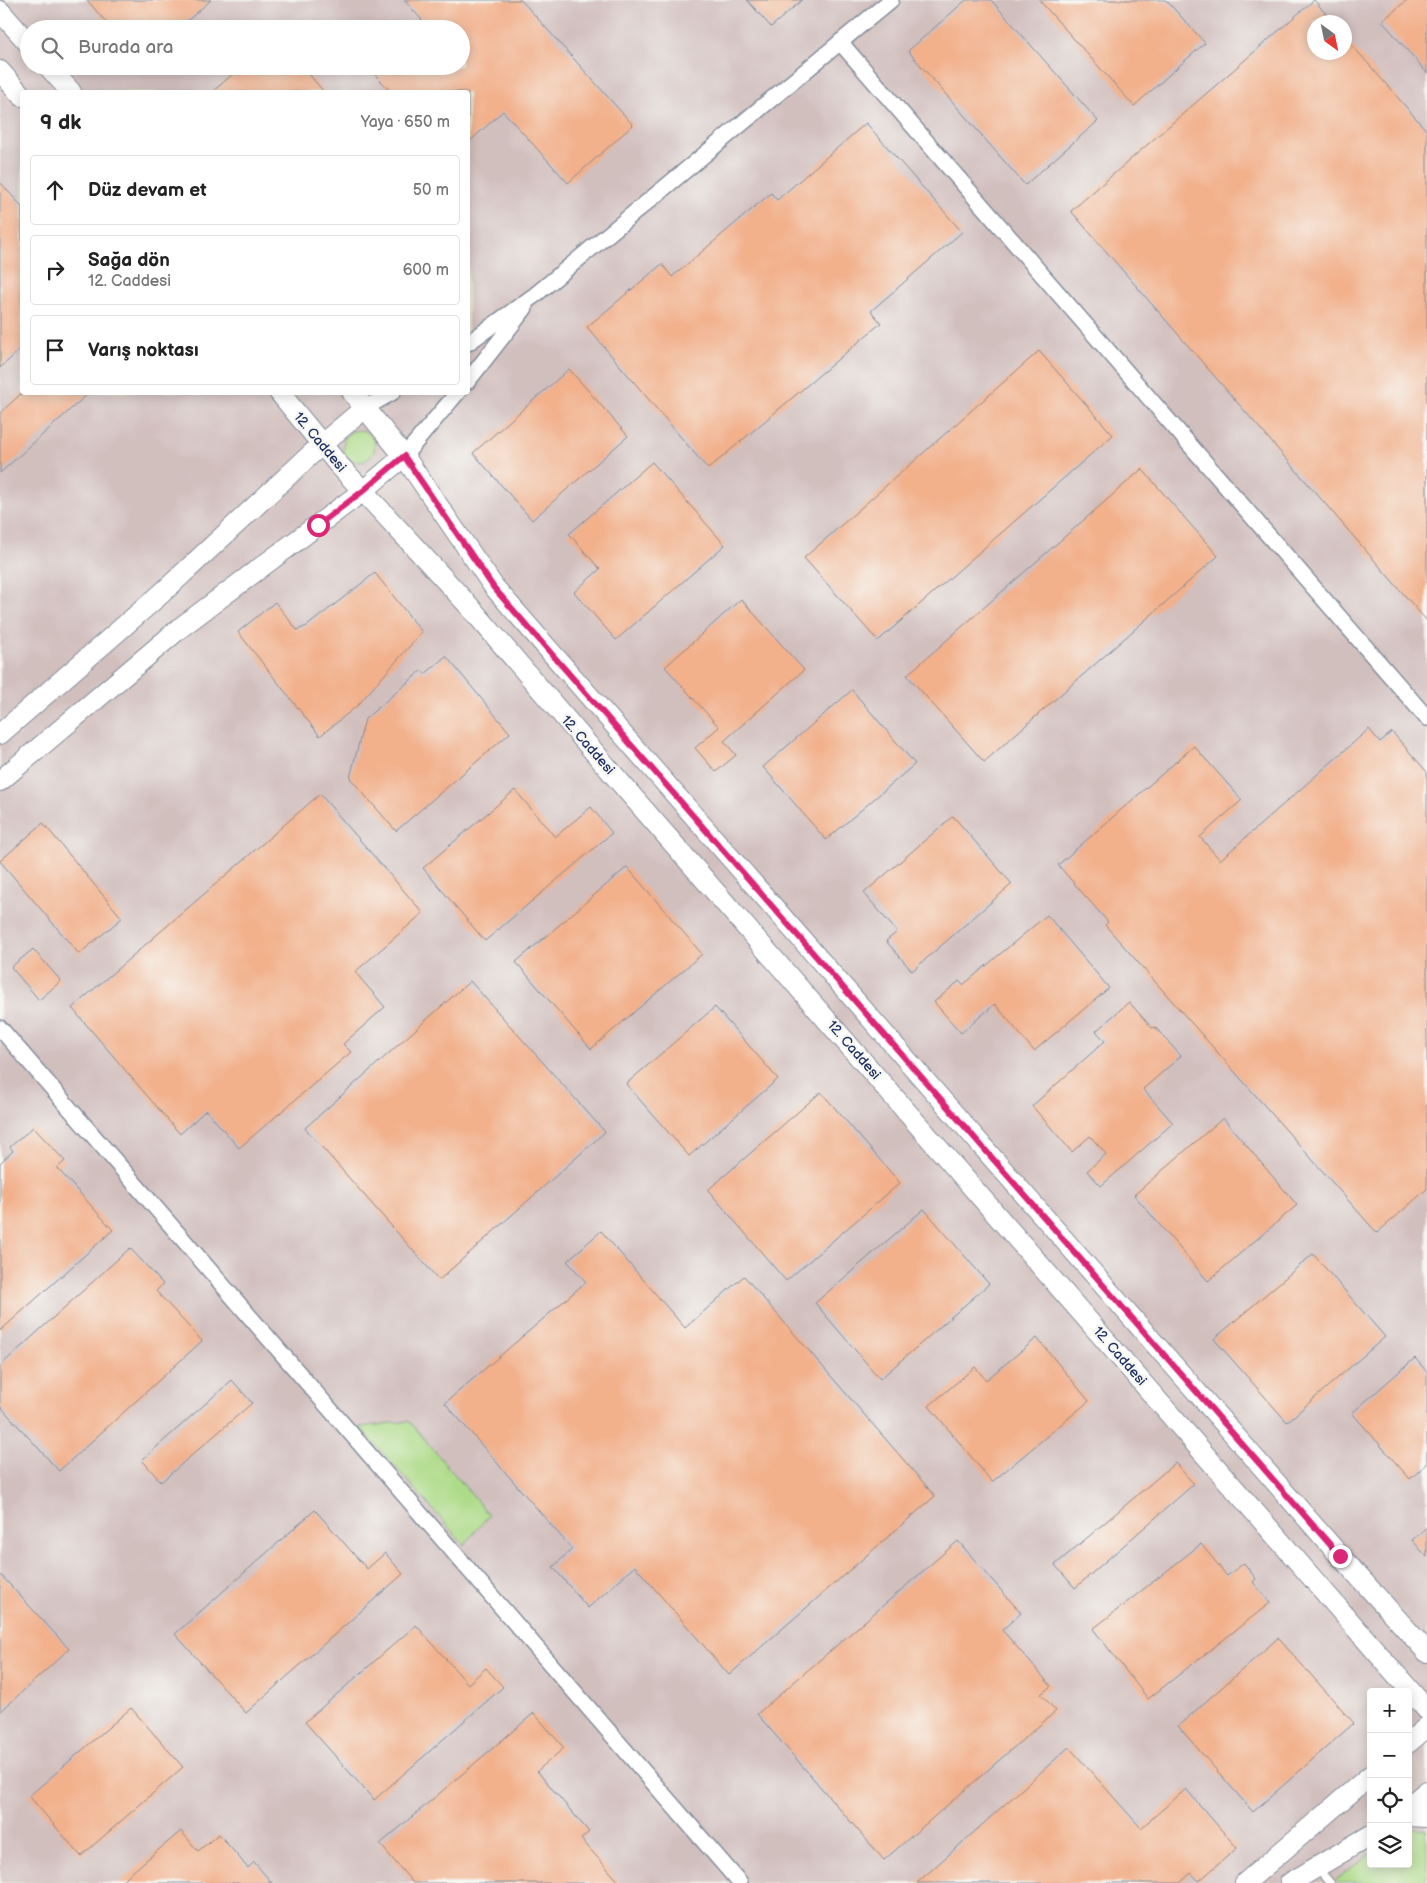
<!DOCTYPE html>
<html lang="tr">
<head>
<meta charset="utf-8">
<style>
	:root { --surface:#fff; --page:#f2f2f2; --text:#222; --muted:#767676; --line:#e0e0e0 }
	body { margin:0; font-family:"Balsamiq Sans",sans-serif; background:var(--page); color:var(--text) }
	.controls { position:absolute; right:15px; bottom:15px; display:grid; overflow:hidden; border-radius:5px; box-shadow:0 2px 12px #0003 }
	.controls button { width:45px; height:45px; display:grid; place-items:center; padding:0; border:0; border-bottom:1px solid var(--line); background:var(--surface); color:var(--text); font:25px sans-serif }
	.compass { position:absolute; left:1307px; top:15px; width:45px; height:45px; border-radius:50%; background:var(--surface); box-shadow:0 2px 12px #0003; rotate:147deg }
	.stop { position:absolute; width:15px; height:15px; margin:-11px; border:4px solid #db2777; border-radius:50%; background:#fff }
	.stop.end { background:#db2777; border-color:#fff; box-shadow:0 1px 5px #0008 }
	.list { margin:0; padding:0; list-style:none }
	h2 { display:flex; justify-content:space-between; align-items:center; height:65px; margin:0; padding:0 20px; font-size:21px }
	h2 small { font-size:16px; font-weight:400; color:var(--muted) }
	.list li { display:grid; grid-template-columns:32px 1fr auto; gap:15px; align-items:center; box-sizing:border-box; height:70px; margin:0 10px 10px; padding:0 10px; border:1px solid var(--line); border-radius:5px }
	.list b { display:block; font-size:19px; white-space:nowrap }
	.list p { margin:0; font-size:16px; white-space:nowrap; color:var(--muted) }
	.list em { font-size:16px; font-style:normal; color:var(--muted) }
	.icon { flex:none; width:28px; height:28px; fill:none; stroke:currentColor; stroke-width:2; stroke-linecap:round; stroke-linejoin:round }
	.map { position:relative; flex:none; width:1427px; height:1883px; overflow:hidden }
	.search { position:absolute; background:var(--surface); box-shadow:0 2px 12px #0003; left:20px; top:20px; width:450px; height:55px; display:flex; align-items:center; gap:12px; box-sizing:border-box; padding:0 18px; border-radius:28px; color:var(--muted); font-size:19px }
	.panel { position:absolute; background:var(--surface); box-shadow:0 2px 12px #0003; left:20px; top:90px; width:450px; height:305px; border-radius:5px }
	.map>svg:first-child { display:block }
	.industrial { fill:#d1bfbe; fill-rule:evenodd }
	.green { fill:#addb88; stroke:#648573 }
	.building { fill:#f2b08b }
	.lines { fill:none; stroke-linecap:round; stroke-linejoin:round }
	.lane-casing { stroke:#848d9a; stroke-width:10 }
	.street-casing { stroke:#848d9a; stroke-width:18 }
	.secondary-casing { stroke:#848d9a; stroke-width:22 }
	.lane { stroke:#fff; stroke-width:8 }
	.street { stroke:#fff; stroke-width:15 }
	.secondary { stroke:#fff; stroke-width:20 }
	.route { stroke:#db2777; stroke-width:6 }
	.labels { text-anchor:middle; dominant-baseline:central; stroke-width:5; stroke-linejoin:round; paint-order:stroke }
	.street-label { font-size:14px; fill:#1b2f5e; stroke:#f6f6f2 }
</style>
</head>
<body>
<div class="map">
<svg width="1427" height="1883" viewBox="0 0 1427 1883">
	<rect width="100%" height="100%" fill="#f6f6f2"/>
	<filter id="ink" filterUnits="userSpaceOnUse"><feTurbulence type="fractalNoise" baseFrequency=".02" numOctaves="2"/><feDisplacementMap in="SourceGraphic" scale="10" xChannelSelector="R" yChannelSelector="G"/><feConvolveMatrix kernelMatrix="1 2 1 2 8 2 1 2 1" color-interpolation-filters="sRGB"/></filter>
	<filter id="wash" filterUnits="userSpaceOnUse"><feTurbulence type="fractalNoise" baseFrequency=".0096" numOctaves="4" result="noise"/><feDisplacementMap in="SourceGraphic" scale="20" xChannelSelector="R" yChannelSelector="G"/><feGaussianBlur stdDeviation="1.12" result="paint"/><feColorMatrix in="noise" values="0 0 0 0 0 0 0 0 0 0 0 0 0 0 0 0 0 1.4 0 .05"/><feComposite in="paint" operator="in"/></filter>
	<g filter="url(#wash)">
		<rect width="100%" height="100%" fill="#eeebd6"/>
		<!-- industrial -->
		<path class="industrial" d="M0,0H1427V1883H0ZM1314,22H1344V52H1314ZM29,29H461V66H29ZM22,92H468V392H22ZM1371,1692H1408V1864H1371Z"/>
		<!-- green -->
		<g class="green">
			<circle cx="359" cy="446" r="16"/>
			<path d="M409,1421L489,1515L464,1545L360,1427Z"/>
			<path d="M1408,1827L1427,1829V1883H1339L1336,1880L1371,1853V1864H1408Z"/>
		</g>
		<g id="blocks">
			<!-- building -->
			<g class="building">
				<path d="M87,0H211L178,29H112Z"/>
				<path d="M404,0H521L633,125L568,183L503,111L468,143V92H391L367,66H461V29H412L422,20Z"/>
				<path d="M747,0H802L771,27Z"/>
				<path d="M966,0H991L1098,121L1025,185L908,51Z"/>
				<path d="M1039,0H1166L1205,43L1134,106Z"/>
				<path d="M1314,0L1333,22H1314V52H1344V36L1427,131V621L1071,211Z"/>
				<path d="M1407,0H1427V73L1382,21Z"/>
				<path d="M242,66H302L324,92H212Z"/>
				<path d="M866,123L962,232L871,311L881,323L708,469L587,327L662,264L672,277L771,193L777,200Z"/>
				<path d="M0,182L22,207V348L0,368Z"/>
				<path d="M1039,351L1113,435L878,641L804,558Z"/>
				<path d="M569,369L628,436L532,520L473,453Z"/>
				<path d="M23,392H90L0,473V413Z"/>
				<path d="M652,462L725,545L616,640L574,592L600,569L569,534Z"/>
				<path d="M1142,469L1218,556L984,762L907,675Z"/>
				<path d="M375,573L422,632L357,706L320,736L238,632L275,602L297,630L307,626Z"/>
				<path d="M741,599L804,670L724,741L736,755L716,772L695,748L719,727L665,667Z"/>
				<path d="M446,656L510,733L396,831L350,778L365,719L422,670L425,674Z"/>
				<path d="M852,690L915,764L826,840L763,767Z"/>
				<path d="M1369,729L1380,742L1392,732L1427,772V1189L1377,1233L1105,925L1108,922L1058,865L1194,746L1242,800L1200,837L1220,860Z"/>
				<path d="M515,790L555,837L591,807L612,833L485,941L423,868Z"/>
				<path d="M320,794L423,913L355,972L385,1007L343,1044L351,1052L239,1148L206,1110L180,1134L72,1008Z"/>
				<path d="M953,816L1012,884L912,971L886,941L897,932L864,893Z"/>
				<path d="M43,823L122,918L79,954L0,861Z"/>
				<path d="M627,867L702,954L591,1049L516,962Z"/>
				<path d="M1047,915L1109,988L1034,1051L995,1004L961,1033L934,1002L959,981L963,985Z"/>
				<path d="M33,949L61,981L39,1000L11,967Z"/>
				<path d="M470,981L605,1132L439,1280L305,1128Z"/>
				<path d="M1129,1002L1152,1028L1155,1027L1181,1056L1143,1089L1173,1123L1101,1186L1087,1171L1106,1154L1090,1136L1072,1152L1032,1106L1105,1041L1096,1031Z"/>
				<path d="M715,1007L778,1079L689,1156L626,1084Z"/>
				<path d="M821,1092L900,1183L786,1281L708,1190Z"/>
				<path d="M1223,1118L1297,1205L1208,1281L1134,1195Z"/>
				<path d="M33,1127L65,1161L57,1168L113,1230L0,1331V1163L13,1151L10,1147Z"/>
				<path d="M924,1209L989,1284L880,1379L815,1303Z"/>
				<path d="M601,1231L685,1328L744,1276L935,1496L729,1675L635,1566L588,1608L553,1567L572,1549L445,1403L586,1282L567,1261Z"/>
				<path d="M130,1248L163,1284L156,1291L202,1341L59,1471L0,1406V1366Z"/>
				<path d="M1313,1254L1385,1337L1287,1422L1214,1339Z"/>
				<path d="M1037,1338L1089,1401L992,1482L929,1406L975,1367L986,1380Z"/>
				<path d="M1415,1358L1427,1372V1464L1410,1479L1352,1413Z"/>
				<path d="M232,1380L252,1403L161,1482L142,1460Z"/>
				<path d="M1175,1463L1194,1484L1075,1588L1055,1565Z"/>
				<path d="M315,1510L367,1569L385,1553L403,1574L246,1713L175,1634Z"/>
				<path d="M1427,1527V1557L1412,1540Z"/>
				<path d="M958,1541L1021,1613L1002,1630L1051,1686L1041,1694L1056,1711L884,1860L757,1714Z"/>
				<path d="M1201,1544L1227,1576L1244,1563L1256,1579L1253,1582L1270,1603L1148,1699L1093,1629Z"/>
				<path d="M0,1574L69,1649L0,1712Z"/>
				<path d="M416,1625L468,1684L486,1668L503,1687L374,1800L305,1722Z"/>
				<path d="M1278,1638L1354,1723L1253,1812L1178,1726Z"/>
				<path d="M131,1708L183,1767L81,1856L29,1796Z"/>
				<path d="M534,1713L564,1748L537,1771L589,1832L581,1839L620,1883H413L380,1844Z"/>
				<path d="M1069,1747L1141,1828L1186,1789L1237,1848L1199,1881L1191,1873L1180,1883H917Z"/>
				<path d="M181,1831L198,1851L219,1834L248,1868L254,1862L272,1883H119Z"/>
			</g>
		</g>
	</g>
	<g filter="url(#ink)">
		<use href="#blocks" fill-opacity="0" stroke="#848d9a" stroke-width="1"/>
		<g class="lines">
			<!-- lane casing -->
			<g class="lane-casing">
				<path id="lane" d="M1318,1869L1330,1883"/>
			</g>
			<!-- street casing -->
			<g class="street-casing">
				<g id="street">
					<path d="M840,42L1427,718"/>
					<path d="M468,343L535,295L891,0"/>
					<path d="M468,381L525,308"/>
					<path d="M365,408L393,392"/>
					<path d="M404,456L458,392"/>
					<path d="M0,1028L740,1883"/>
				</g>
			</g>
			<!-- secondary casing -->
			<g class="secondary-casing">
				<g id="secondary">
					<path d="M0,11L29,44"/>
					<path d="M48,66L71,92"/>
					<path d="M0,71L22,96"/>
					<path d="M279,392L338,464L470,607L625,788L1427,1710"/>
					<path d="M352,392L404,456L494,587L1340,1556L1427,1652"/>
					<path d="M0,734L162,593L322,444L365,408"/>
					<path d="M0,781L180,628L363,491L404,456"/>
					<path d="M1408,1743L1427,1727"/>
					<path d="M1408,1807L1427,1791"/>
					<path d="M1408,1816L1427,1817"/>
					<path d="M1245,1883L1371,1775"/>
					<path d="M1290,1883L1371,1835"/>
				</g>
			</g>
			<!-- lane -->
			<use href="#lane" class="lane"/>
			<!-- street -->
			<use href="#street" class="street"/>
			<!-- secondary -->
			<use href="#secondary" class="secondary"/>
		</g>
	</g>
	<g class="lines" filter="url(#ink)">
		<!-- route -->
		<path class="route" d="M318,525L363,491L404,456L494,588L1340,1556"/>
	</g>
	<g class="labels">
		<!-- street labels -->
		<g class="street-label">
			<text transform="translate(320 442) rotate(50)">12. Caddesi</text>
			<text transform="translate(588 745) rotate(49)">12. Caddesi</text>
			<text transform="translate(854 1050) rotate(49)">12. Caddesi</text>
			<text transform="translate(1120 1356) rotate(49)">12. Caddesi</text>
		</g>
	</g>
</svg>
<div class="controls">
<button>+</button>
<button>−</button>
<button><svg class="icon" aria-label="locate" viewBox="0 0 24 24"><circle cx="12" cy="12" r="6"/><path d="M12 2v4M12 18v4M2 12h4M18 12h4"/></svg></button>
<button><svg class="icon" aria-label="layers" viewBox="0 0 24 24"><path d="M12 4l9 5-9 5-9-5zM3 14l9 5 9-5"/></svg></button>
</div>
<svg class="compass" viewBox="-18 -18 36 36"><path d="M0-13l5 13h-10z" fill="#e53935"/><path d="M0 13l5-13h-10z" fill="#767676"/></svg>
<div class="stop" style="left:318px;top:525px"></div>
<div class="stop end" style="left:1340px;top:1556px"></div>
<div class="search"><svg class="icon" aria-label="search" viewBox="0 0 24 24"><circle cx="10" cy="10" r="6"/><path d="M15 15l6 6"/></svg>Burada ara</div>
<section class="panel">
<h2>9 dk<small>Yaya · 650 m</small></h2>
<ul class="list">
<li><svg class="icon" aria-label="ahead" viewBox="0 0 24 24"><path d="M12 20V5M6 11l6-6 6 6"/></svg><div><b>Düz devam et</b></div><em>50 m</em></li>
<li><svg class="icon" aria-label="right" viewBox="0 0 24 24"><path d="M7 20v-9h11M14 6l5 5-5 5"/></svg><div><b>Sağa dön</b><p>12. Caddesi</p></div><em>600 m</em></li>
<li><svg class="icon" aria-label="arrive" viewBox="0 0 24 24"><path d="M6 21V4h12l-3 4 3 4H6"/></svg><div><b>Varış noktası</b></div></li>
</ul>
</section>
</div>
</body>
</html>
